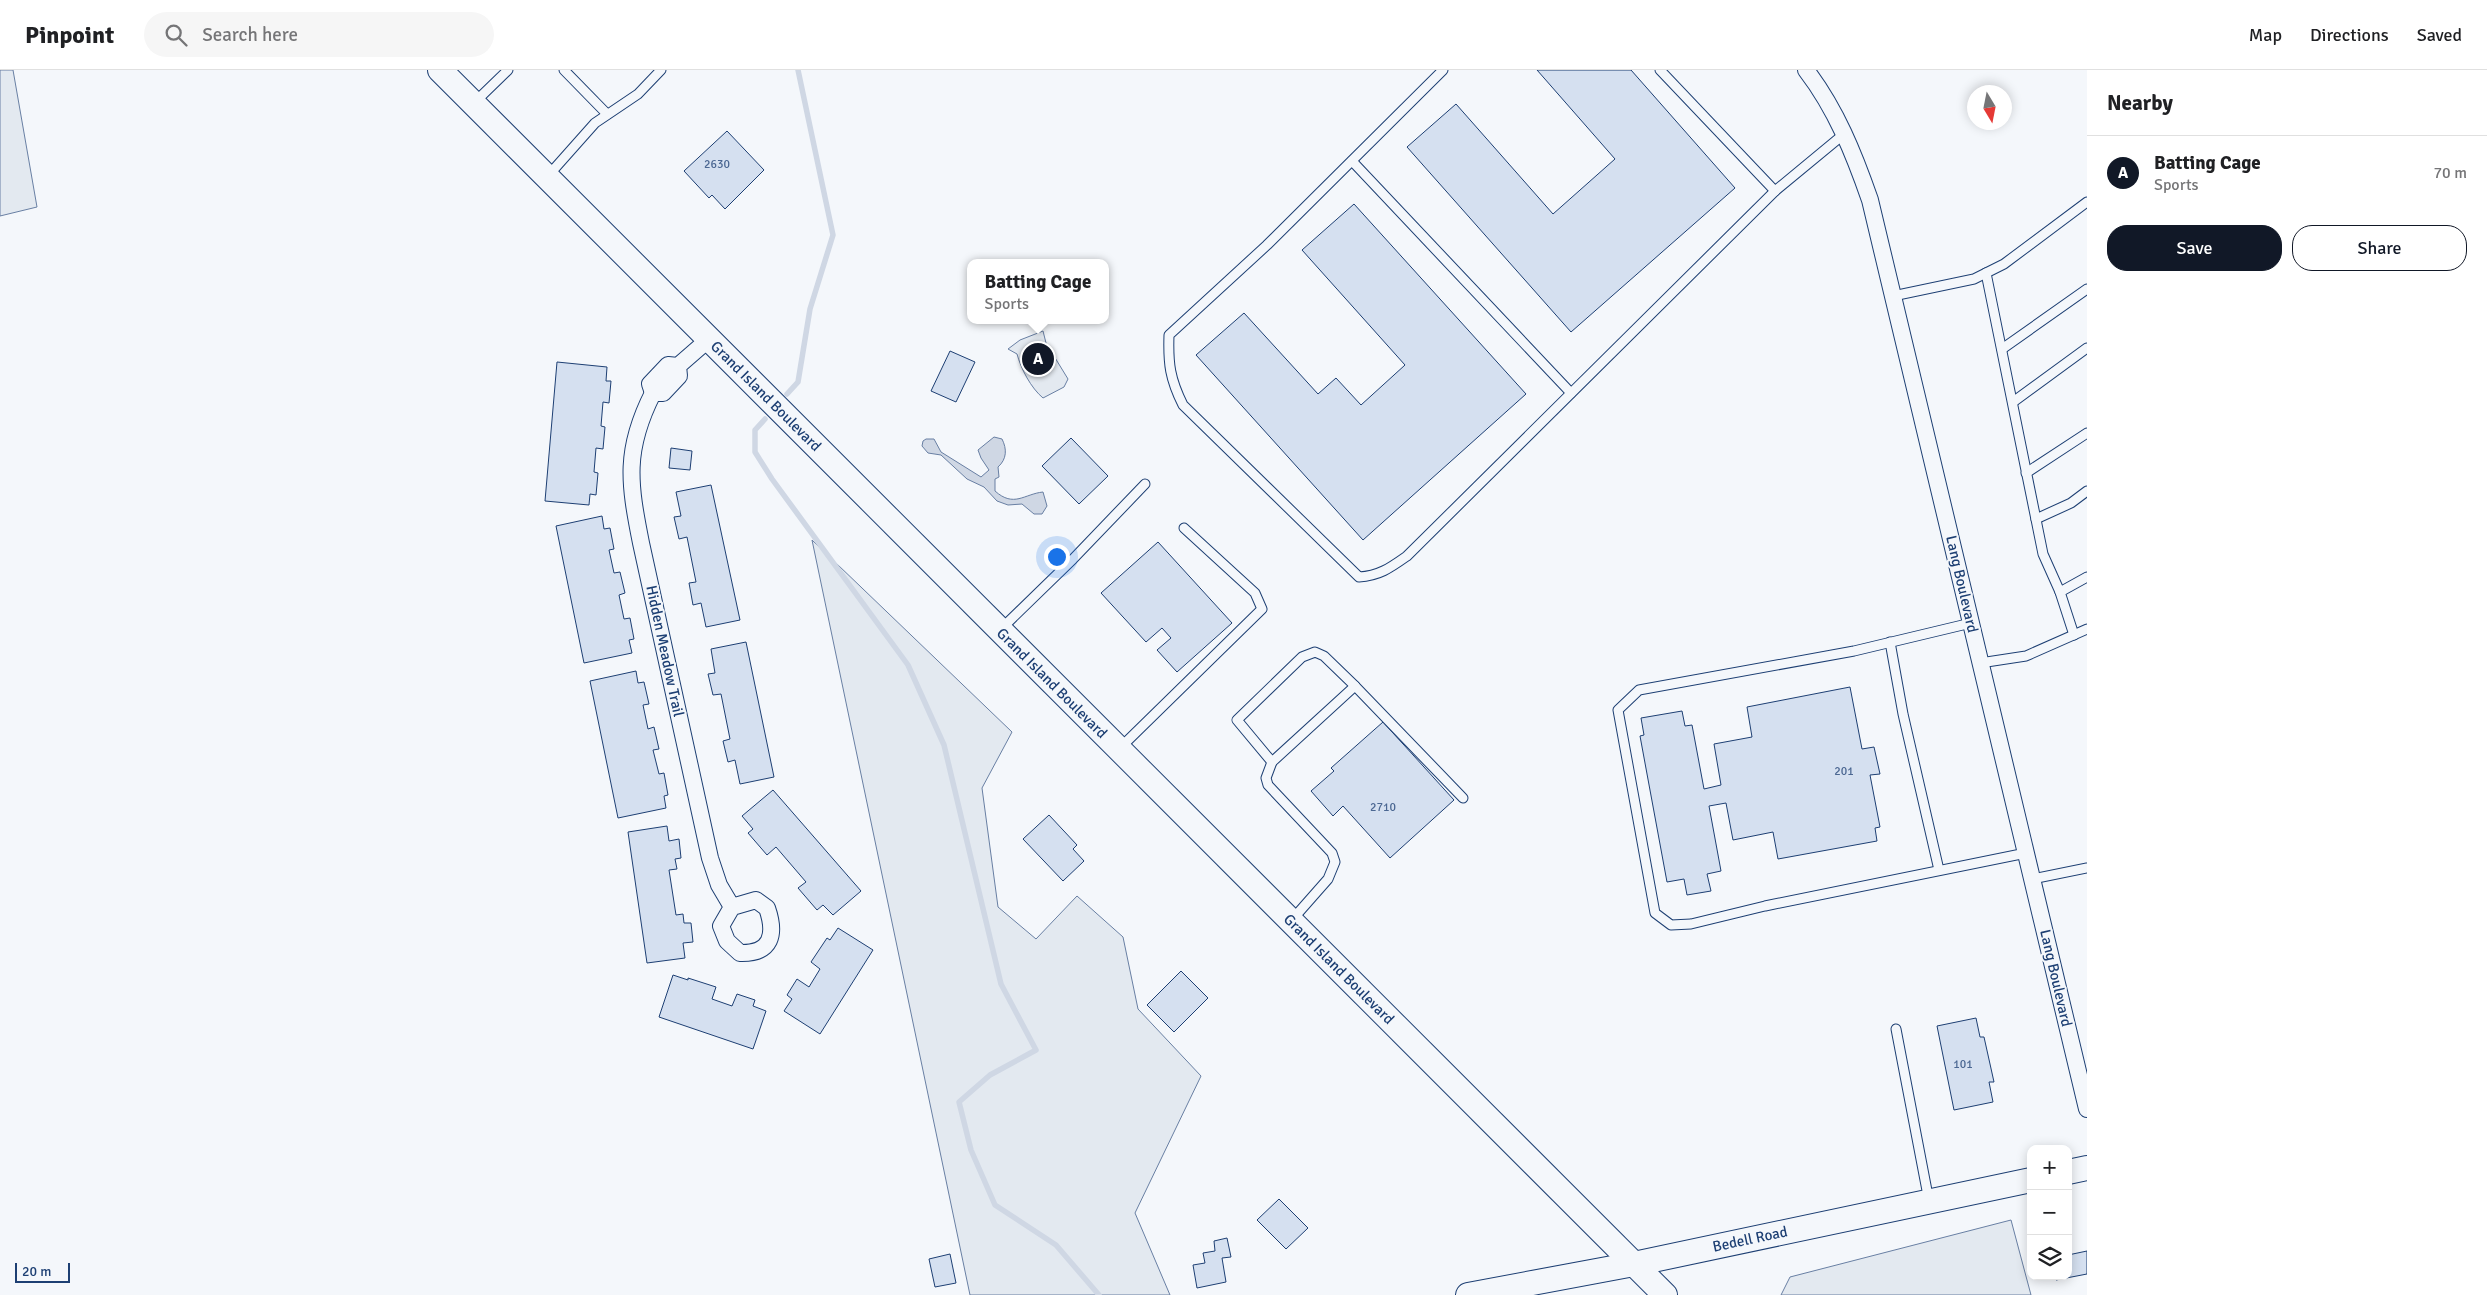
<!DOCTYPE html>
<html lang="en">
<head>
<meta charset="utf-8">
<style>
	:root { --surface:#fff; --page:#f6f6f6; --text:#202124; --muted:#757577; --line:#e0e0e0; --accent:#111827 }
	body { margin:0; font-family:Signika,sans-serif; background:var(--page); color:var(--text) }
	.controls { position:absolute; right:15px; bottom:15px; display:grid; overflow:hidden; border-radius:10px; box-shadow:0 2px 12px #0003 }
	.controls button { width:45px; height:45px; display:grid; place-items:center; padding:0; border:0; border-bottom:1px solid var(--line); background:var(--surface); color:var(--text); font:25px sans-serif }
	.compass { position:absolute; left:1967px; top:15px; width:45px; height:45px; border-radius:50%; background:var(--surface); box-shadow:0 2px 12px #0003; rotate:170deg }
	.scale { position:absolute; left:15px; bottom:12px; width:55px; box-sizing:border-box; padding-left:5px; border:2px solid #1d3f73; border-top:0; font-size:14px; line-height:18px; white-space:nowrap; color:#1d3f73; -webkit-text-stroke:4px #f4f7fb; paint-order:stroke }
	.you { position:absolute; left:1056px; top:486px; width:18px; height:18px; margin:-12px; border:4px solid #fff; border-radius:50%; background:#1a73e8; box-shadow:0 0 0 8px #1a73e833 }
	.badge { display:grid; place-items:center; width:32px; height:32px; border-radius:50%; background:var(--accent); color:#fff; font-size:16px; font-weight:700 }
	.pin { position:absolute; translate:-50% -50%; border:2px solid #fff; box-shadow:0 1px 5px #0006 }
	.popup { position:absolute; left:967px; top:189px; width:142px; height:65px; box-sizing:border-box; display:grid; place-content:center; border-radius:10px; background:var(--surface); filter:drop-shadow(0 1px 4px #0005); font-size:16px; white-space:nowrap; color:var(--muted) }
	.popup b { font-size:19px; color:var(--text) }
	.popup::after { content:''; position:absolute; left:50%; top:100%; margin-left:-10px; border:10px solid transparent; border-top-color:var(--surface) }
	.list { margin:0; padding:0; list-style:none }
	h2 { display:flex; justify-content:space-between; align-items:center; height:65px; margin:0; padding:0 20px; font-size:21px }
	h2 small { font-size:16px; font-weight:400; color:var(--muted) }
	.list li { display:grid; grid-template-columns:32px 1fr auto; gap:15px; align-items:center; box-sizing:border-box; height:75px; padding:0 20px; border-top:1px solid var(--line) }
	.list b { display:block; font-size:19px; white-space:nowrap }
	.list p { margin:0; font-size:16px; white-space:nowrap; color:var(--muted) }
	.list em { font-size:16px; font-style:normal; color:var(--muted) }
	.actions { display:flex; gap:10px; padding:15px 20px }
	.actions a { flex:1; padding:11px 0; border:1px solid var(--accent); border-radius:20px; text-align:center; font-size:18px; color:var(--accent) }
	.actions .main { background:var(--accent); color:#fff }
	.icon { flex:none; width:28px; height:28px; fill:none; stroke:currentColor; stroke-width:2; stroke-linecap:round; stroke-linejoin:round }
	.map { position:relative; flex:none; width:2087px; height:1225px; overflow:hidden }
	header { display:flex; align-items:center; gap:30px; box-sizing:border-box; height:70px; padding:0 25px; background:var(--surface); border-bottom:1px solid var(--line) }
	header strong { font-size:24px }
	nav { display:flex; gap:28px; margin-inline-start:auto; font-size:18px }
	.search { width:350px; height:45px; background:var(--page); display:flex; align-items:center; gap:12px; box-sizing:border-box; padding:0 18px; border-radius:28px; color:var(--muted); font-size:19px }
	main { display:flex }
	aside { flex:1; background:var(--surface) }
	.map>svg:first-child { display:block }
	.green { fill:#e3e9f0; stroke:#687fa3 }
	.water { fill:#cfd7e4; stroke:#687fa3 }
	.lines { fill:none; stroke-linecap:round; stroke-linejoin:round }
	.stream { stroke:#cfd7e4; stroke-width:5.5 }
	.building { fill:#d5e0f0; stroke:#1d3f73 }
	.lane-casing { stroke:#1d3f73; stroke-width:11 }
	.street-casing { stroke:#1d3f73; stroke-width:18 }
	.secondary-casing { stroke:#1d3f73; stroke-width:26 }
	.lane { stroke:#f4f7fb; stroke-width:9 }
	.street { stroke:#f4f7fb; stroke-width:16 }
	.secondary { stroke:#f4f7fb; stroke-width:24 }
	.labels { text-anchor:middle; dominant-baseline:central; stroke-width:4; stroke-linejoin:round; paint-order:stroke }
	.number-label { font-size:12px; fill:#4b6792 }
	.street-label { font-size:15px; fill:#1d3f73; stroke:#f4f7fb }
</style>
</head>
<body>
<header>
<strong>Pinpoint</strong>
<div class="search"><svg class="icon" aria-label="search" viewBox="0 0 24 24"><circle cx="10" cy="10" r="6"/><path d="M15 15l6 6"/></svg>Search here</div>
<nav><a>Map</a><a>Directions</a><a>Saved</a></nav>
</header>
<main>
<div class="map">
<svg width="2087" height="1225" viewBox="0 0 2087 1225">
	<rect width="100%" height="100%" fill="#f4f7fb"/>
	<!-- green -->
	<g class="green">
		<path d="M0,0H13L37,137L0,146Z"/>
		<path d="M1043,261L1046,273L1068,309L1064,317L1043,328C1031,318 1021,299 1017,284L1008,279L1020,270Z"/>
		<path d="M812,470L1012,662L982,718L998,837L1036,869L1077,826L1123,867L1138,939L1201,1006L1135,1143L1170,1225H970Z"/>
		<path d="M2011,1150L2031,1225H1781L1790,1207Z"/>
	</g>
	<!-- water -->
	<path class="water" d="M994,367L1002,369C1007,379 1007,389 998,397L999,407L995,409V421C1014,438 1024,424 1043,422L1047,436L1042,444H1034L1022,434L1008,435L997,431L984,417L967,409L941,385L928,383L922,376L923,371L926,369H934L941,382L981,407L989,400L981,388L978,380Z"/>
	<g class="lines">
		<!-- stream -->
		<g class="stream">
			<path d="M787,324L798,312L810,239L833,165L798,0"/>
			<path d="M765,349L755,360V382L772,409L908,595L944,675L1001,914L1036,980L990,1005L959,1032L971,1080L995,1135L1056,1175L1099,1225"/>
		</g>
	</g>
	<!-- building -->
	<g class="building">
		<path d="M1537,0H1631L1735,118L1571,262L1407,77L1456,34L1553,144L1615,89Z"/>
		<path d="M727,61L764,100L725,139L712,125L709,128L684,101Z"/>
		<path d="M1354,134L1526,324L1363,470L1196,285L1244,243L1318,324L1336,308L1361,335L1405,295L1302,180Z"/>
		<path d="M950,281L975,292L956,332L931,321Z"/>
		<path d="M557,292L607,297L606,311H611L609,333L603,332L601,356L605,357L603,379L596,378L594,402L598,403L596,425L590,424L589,435L545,431Z"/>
		<path d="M1071,368L1108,406L1079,434L1042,396Z"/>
		<path d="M671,378L692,381L690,400L669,398Z"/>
		<path d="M711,415L740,550L706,557L701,533L693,535L689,513L696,512L687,467L679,469L674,447L681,446L676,422Z"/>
		<path d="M602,446L604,459L610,458L614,479L609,480L614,503L620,502L625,523L619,525L624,549L630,548L634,569L629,570L632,583L584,593L556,456Z"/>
		<path d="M1158,472L1232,553L1177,602L1157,580L1171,568L1162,558L1146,572L1101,523Z"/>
		<path d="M746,572L774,707L740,714L735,690L728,692L723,671L730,669L721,624L713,625L708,604L715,603L711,579Z"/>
		<path d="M636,601L638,613L644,612L649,634L643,635L648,659L654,657L659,679L653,680L659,704L664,703L668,725L664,726L666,738L618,748L590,611Z"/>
		<path d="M1850,617L1862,679L1874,677L1880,704L1870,705L1880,757L1875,758L1877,771L1778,789L1773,762L1733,770L1726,733L1709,736L1721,801L1707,804L1711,821L1687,825L1684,809L1667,812L1640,666L1644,665L1641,648L1682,641L1685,656L1692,655L1704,719L1721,715L1714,674L1752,667L1747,637Z"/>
		<path d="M1383,652L1454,730L1390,788L1343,736L1333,746L1311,721L1334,701L1331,698Z"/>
		<path d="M773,720L861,821L833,845L823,835L817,840L798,818L806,812L776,777L767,785L748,763L753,759L742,746Z"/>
		<path d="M1049,745L1077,775L1073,779L1084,791L1063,811L1023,769Z"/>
		<path d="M667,756L669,771L679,769L681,788L675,789L677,799L669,800L676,845L683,844L684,853H691L693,872L683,873L685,888L647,893L628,762Z"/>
		<path d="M838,858L873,880L820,964L784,941L792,929L787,925L797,909L809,917L820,899L811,892L827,868L830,870Z"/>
		<path d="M1181,901L1208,928L1174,962L1147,935Z"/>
		<path d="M673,905L688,910V908L716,917L712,929L732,936L737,924L755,930L753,936L766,941L753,979L659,947Z"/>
		<path d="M1976,948L1980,967H1984L1994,1012H1989L1993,1032L1954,1040L1937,956Z"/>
		<path d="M1279,1129L1308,1158L1286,1179L1257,1150Z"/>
		<path d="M1227,1168L1231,1187L1222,1188L1226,1212L1197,1218L1193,1195L1205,1193L1203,1183L1215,1181L1214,1171Z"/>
		<path d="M2087,1181V1204L2056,1210L2055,1206H2068V1185Z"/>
		<path d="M950,1184L956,1213L935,1217L929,1189Z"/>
	</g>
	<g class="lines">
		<!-- lane casing -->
		<g class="lane-casing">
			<g id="lane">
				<path d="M564,0L607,44"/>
				<path d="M1443,0L1267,175L1169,265C1168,294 1170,309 1183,335L1359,507C1379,506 1390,498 1407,486L1775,121"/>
				<path d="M1660,0L1775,121L1844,64"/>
				<path d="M474,33L508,0"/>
				<path d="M1352,91L1571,323"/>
				<path d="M547,107L595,53L638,24L661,0"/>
				<path d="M1986,203L2043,484L2060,522"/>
				<path d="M1893,226L1974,209L2004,194L2087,132"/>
				<path d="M2002,279L2087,219"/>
				<path d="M2013,332L2087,278"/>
				<path d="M2026,403L2087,363"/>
				<path d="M2036,449L2071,433L2087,421"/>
				<path d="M1971,553L1854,581L1639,620L1618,640L1655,843L1671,855L1691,854L1765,836L2026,783"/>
				<path d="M1000,560L1073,489L1145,414"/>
				<path d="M2074,565L2060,522L2087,507"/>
				<path d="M1890,572L1903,644L1939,800"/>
				<path d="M1980,593L2026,586L2087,559"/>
				<path d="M1119,679L1262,539L1255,523L1184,458"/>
				<path d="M1272,692L1237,650L1302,587L1315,582L1324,586L1355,616"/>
				<path d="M2032,809L2087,798"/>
				<path d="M1291,851L1328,809L1335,792L1332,783L1268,715L1266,708L1272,692L1355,616L1463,728"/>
				<path d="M1896,959L1929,1131"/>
			</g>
		</g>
		<!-- street casing -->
		<g class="street-casing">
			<g id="street">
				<path d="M1806,0C1836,39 1854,84 1870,130L2087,1039"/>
				<path d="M678,296L679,306L663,323H653L650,314L668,295L678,296L709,269"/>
				<path d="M653,323C624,380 629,413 641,473L710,788L719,815L732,837L756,830L767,838C776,864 772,884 740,883L727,871L721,856L732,837"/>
			</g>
		</g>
		<!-- secondary casing -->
		<g class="secondary-casing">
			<g id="secondary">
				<path d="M440,0L1665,1225"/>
				<path d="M2068,1102L2087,1098"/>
				<path d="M1468,1225L1634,1194L2031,1110"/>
			</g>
		</g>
		<!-- lane -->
		<use href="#lane" class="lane"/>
		<!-- street -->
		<use href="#street" class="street"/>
		<!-- secondary -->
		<use href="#secondary" class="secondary"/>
	</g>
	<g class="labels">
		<!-- number labels -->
		<g class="number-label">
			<text x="717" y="94">2630</text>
			<text x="1844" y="701">201</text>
			<text x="1383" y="737">2710</text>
			<text x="1963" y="994">101</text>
		</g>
		<!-- street labels -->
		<g class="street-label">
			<text transform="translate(766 326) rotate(45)">Grand Island Boulevard</text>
			<text transform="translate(1962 514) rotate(77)">Lang Boulevard</text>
			<text transform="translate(665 581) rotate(78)">Hidden Meadow Trail</text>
			<text transform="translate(1052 613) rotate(45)">Grand Island Boulevard</text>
			<text transform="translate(1339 899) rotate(45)">Grand Island Boulevard</text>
			<text transform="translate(2056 908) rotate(77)">Lang Boulevard</text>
			<text transform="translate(1750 1169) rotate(-12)">Bedell Road</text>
		</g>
	</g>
</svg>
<div class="controls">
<button>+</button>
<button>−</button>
<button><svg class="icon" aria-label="layers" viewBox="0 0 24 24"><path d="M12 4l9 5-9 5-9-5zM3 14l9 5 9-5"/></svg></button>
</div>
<svg class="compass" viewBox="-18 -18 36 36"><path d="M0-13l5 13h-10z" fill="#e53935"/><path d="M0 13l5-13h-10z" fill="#757577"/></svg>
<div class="scale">20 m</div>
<div class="you"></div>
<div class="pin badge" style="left:1038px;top:289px">A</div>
<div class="popup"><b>Batting Cage</b>Sports</div>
</div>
<aside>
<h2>Nearby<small></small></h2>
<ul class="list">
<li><span class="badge">A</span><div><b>Batting Cage</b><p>Sports</p></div><em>70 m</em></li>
</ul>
<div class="actions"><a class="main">Save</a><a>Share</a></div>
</aside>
</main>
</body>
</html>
